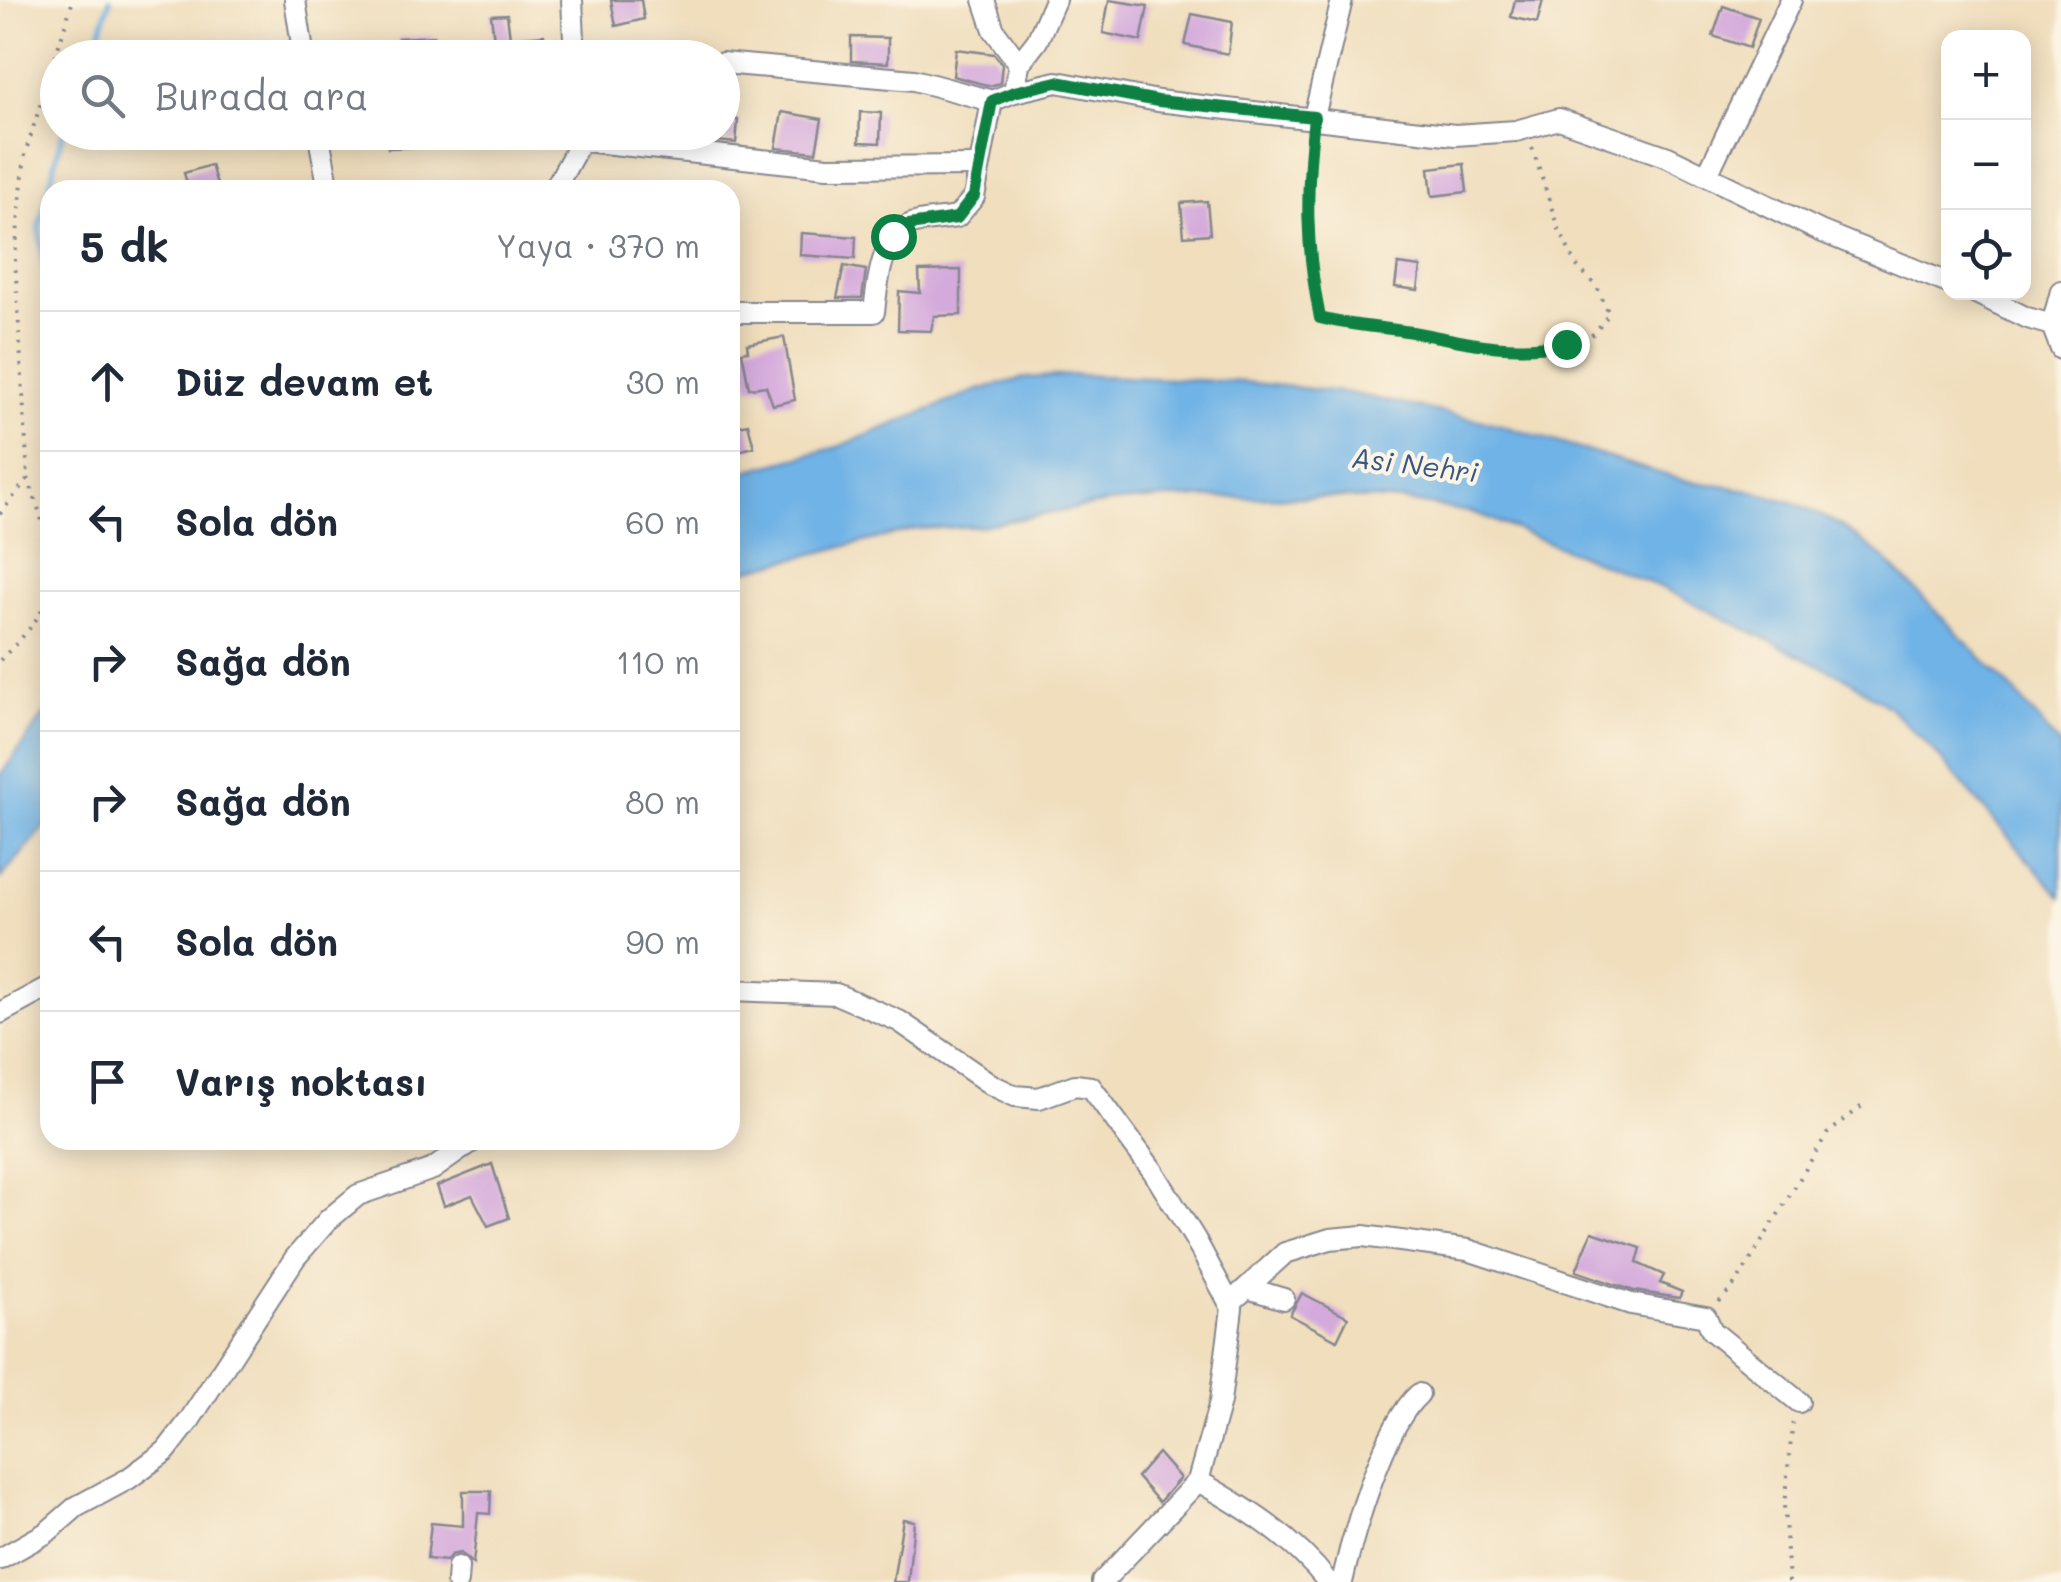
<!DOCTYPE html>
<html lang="tr">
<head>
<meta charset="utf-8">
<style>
	:root { --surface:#fff; --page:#f6f6f7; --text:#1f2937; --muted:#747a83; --line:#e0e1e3 }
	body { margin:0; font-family:Mali,sans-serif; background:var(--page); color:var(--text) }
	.controls { position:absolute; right:30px; top:30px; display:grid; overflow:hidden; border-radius:20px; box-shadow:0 5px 25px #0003 }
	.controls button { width:90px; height:90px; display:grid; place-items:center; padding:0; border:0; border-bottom:2px solid var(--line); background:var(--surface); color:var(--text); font:50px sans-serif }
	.stop { position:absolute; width:30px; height:30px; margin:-22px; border:8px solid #0b8043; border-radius:50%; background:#fff }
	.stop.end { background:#0b8043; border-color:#fff; box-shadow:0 2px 10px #0008 }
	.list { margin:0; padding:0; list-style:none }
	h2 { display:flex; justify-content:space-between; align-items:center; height:130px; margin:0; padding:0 40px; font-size:42px }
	h2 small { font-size:32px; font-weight:400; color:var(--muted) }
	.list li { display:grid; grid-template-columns:65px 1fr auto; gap:30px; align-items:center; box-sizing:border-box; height:140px; padding:0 40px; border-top:2px solid var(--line) }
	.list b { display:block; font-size:38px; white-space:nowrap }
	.list em { font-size:32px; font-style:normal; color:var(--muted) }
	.icon { flex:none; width:55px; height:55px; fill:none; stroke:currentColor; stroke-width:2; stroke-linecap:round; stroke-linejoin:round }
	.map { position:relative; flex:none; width:2061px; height:1582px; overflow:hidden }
	.search { position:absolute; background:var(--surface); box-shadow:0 5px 25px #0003; left:40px; top:40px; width:700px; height:110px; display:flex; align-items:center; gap:25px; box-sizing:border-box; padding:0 35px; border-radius:55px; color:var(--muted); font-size:38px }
	.panel { position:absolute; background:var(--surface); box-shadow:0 5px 25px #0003; left:40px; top:180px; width:700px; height:970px; border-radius:30px }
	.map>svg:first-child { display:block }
	.water { fill:#70b3e6; stroke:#4671a2; stroke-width:2.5 }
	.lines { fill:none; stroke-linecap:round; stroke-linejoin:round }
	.stream { stroke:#70b3e6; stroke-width:5 }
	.building { fill:#d4aadc }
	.minor-casing { stroke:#86868e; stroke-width:24 }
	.path { stroke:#86868e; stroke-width:4; stroke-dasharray:2.5 8; stroke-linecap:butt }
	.minor { stroke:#fff; stroke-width:20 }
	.route { stroke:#0b8043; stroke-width:12 }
	.labels { text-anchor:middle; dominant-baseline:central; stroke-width:8; stroke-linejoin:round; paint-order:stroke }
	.water-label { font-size:28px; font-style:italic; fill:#355787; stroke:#fcf5e5 }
</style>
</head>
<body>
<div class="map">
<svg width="2061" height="1582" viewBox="0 0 2061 1582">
	<rect width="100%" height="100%" fill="#fcf5e5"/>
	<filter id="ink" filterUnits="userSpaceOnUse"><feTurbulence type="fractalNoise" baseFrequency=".01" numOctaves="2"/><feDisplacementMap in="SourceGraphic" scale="20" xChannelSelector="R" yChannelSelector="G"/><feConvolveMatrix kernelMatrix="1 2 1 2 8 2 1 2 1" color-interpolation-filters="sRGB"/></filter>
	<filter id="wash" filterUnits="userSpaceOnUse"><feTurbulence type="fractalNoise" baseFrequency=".0048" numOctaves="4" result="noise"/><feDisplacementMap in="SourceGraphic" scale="40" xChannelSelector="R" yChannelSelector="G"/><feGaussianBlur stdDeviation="2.25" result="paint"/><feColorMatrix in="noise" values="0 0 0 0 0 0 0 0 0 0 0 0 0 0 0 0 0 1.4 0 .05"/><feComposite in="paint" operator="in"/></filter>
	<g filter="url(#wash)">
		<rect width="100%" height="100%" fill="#f0debd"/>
		<!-- water -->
		<g class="water">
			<path d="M1075,375L1243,382L1349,393L1497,424L1682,480L1749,490L1795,503L1838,524L1883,557L2012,689L2061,747V897L1931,748L1889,707L1848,679L1660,587L1475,513L1405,501L1330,497L1167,498L1107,503L980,526L917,529L730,574V475L838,447L978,390L1024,378Z"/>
			<path d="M50,707V821L0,879V776Z"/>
		</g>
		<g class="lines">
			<!-- stream -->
			<g class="stream">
				<path d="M92,58L110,0"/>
				<path d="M50,310L39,227L63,132"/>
			</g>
		</g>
		<g id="blocks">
			<!-- building -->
			<g class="building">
				<path d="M611,0H641L644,19L616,26Z"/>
				<path d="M1109,0L1148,6L1141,41L1103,33Z"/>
				<path d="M1515,0H1543L1537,23L1511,17Z"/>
				<path d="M1723,6L1759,18L1749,48L1713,36Z"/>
				<path d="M507,14L510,38L544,35L547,58H496L491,15Z"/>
				<path d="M1192,14L1232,22L1228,54L1185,45Z"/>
				<path d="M434,36L435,58H400L398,38Z"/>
				<path d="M851,37L888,38V63L851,61Z"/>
				<path d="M956,49L994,54L1002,64L1000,83L990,86L953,76Z"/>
				<path d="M782,112L822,119L816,152L776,148Z"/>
				<path d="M860,112L881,113L880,143L859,142Z"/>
				<path d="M722,119L738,120L736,143L678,137V132H722Z"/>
				<path d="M387,132H421L422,147L388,148Z"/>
				<path d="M1464,164L1467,192L1432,196L1429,168Z"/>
				<path d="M211,165L218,188L189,190L184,173Z"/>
				<path d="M1207,201L1210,234L1184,236L1181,203Z"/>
				<path d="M801,233L856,237L855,259L800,255Z"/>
				<path d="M1398,264L1421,267L1418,290L1395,287Z"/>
				<path d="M844,266L866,270L862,298H837Z"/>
				<path d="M961,270V315L934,316L931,331L898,330L899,291L920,293L919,271Z"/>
				<path d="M784,337L795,400L773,405L766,386L749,388L742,352L748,351L747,344Z"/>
				<path d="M748,424L754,447L730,453V428Z"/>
				<path d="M492,1164L509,1218L488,1226L472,1195L444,1206L437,1186Z"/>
				<path d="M1592,1232L1641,1248L1637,1263L1664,1275L1660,1283L1682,1292L1679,1298L1634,1291L1576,1271Z"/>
				<path d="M1302,1293L1348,1317L1337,1340L1290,1315Z"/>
				<path d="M1158,1453L1180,1478L1159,1502L1137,1477Z"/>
				<path d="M463,1491H491L490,1514L478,1513L473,1564L460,1553L451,1555L446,1561L427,1559L431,1523L463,1526Z"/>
				<path d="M903,1519L914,1521L908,1582H893Z"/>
			</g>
		</g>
	</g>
	<g filter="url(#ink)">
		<use href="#blocks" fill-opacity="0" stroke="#86868e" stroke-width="2.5"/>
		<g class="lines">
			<!-- minor casing -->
			<g class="minor-casing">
				<g id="minor">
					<path d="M295,0L304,58"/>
					<path d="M572,0L575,58"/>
					<path d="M722,63L914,80L992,101"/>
					<path d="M1019,64L1037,41L1055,0"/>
					<path d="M1014,92L1057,82L1158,101L1455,135L1516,131L1559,119L1668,157L1820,231L1948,283"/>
					<path d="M1314,117L1342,0"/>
					<path d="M318,132L329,190"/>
					<path d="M584,141L827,167L979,166"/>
					<path d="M1707,175L1791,0"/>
					<path d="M554,190L586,132"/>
					<path d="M2061,291L2052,325L2061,349"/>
					<path d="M1974,292L2027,318L2052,325"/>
					<path d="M730,312H874C877,286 881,237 909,225C922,219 942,220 957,217L974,197L992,101L1014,92L1019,64L994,30L984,0"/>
					<path d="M730,990L836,994L899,1021L992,1085L1015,1096L1039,1098L1075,1085L1091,1087L1153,1171L1195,1239L1232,1308L1220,1402L1198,1481L1102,1582"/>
					<path d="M0,1013L50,986"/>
					<path d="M1247,1288L1284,1299"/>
					<path d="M1230,1303L1285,1253L1330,1239L1363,1236L1468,1250L1631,1304L1706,1317L1712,1331L1799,1402"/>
					<path d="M1198,1481C1246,1508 1294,1538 1328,1582"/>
					<path d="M0,1559L46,1533L76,1507L128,1479L166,1451L189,1421L295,1258L328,1220L358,1195L433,1169L474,1140"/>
					<path d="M457,1582L458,1567"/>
					<path d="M1342,1582C1353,1534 1384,1425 1419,1394"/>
				</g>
			</g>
			<!-- path -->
			<g class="path">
				<path d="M1312,135L1306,233L1319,318C1351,327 1380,327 1412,332C1464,341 1538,364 1589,337C1597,332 1603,321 1609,314L1597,287L1576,265L1557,225L1532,147"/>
				<path d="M0,514L28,478L15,259L20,202L25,154L73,0"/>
				<path d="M0,660C16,644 36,625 45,603C61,566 40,514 28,478"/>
				<path d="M1719,1302L1737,1282L1827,1134L1867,1102"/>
				<path d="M1789,1582L1784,1505L1793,1421"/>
			</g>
			<!-- minor -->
			<use href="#minor" class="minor"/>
		</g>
	</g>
	<g class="lines" filter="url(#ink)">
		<!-- route -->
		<path class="route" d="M893,236L909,225L957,218L974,196L992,101L1014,92L1057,82L1158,101L1314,117C1306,192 1305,243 1320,318C1351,326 1381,327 1412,332C1473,343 1502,353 1566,344"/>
	</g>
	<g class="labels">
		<!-- water labels -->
		<g class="water-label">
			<text transform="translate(1415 464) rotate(7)">Asi Nehri</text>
		</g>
	</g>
</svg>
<div class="controls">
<button>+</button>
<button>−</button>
<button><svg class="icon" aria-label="locate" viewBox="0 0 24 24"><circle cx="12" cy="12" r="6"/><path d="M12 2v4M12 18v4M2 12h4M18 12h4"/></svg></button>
</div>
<div class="stop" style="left:893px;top:236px"></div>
<div class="stop end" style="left:1566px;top:344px"></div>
<div class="search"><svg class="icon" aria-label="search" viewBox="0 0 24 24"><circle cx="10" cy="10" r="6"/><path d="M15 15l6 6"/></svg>Burada ara</div>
<section class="panel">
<h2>5 dk<small>Yaya · 370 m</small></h2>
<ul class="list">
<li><svg class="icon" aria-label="ahead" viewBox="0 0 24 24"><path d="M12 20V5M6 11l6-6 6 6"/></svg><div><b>Düz devam et</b></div><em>30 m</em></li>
<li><svg class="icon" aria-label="left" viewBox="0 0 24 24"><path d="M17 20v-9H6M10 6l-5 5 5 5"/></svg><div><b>Sola dön</b></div><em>60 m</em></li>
<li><svg class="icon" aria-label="right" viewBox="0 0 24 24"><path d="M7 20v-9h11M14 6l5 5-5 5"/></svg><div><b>Sağa dön</b></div><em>110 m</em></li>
<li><svg class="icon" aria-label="right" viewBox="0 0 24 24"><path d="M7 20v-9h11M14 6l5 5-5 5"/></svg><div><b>Sağa dön</b></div><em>80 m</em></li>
<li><svg class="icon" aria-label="left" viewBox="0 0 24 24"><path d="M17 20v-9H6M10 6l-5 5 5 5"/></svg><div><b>Sola dön</b></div><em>90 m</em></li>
<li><svg class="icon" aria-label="arrive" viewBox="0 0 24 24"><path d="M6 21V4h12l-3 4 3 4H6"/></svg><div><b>Varış noktası</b></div></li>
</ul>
</section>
</div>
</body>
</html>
